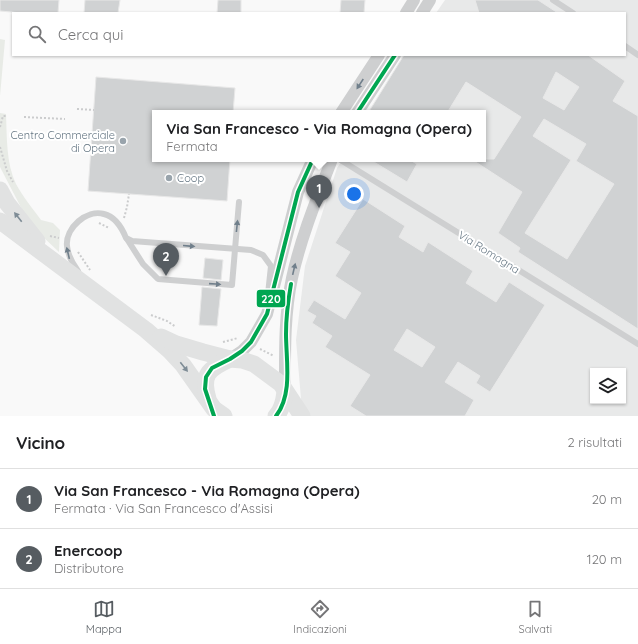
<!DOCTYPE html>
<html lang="it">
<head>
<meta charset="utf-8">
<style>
	:root { --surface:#fff; --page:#f2f2f2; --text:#202124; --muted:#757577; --line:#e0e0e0; --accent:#565c61 }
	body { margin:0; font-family:Quicksand,sans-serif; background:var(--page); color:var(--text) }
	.controls { position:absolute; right:12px; bottom:12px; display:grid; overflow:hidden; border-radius:0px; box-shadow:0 1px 3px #0004 }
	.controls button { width:36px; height:36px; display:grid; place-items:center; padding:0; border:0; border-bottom:1px solid var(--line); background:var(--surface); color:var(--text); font:20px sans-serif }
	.you { position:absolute; left:354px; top:194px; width:14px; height:14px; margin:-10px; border:3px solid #fff; border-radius:50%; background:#1a73e8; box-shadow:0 0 0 6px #1a73e833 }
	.badge { display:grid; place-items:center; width:26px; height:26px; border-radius:50%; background:var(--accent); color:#fff; font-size:13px; font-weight:700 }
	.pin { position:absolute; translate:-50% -33px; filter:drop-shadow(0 1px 2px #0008) }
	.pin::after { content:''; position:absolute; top:21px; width:14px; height:12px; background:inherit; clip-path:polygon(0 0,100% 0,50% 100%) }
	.popup { position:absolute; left:152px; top:110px; width:334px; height:52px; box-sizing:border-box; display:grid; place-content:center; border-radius:0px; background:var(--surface); filter:drop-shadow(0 1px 3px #0005); font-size:13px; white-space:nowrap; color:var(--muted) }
	.popup b { font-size:15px; color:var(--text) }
	.popup::after { content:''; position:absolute; left:50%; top:100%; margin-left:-8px; border:8px solid transparent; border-top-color:var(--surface) }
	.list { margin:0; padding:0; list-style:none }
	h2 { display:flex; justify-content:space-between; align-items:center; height:52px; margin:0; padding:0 16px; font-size:17px }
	h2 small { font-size:13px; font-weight:400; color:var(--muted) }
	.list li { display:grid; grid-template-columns:26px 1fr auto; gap:12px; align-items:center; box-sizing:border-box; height:60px; padding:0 16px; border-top:1px solid var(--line) }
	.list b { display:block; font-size:15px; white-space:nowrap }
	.list p { margin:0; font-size:13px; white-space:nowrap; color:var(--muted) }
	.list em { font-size:13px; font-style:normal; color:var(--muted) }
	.icon { flex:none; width:22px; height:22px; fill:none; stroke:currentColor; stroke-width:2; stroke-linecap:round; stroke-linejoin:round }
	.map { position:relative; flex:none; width:638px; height:416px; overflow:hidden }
	.search { position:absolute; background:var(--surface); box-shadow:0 1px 3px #0004; left:12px; right:12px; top:12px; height:44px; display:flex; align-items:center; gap:10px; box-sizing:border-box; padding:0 14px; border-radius:0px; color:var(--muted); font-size:15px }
	.sheet { height:172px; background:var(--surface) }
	nav { display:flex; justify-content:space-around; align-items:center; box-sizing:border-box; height:56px; border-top:1px solid var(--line); background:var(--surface); font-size:11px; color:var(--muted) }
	nav a { display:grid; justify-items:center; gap:2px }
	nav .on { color:var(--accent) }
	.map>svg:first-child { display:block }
	.built { fill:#e8e9e9; fill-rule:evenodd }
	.green { fill:#e8ebe6 }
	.building { fill:#d0d2d3; stroke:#e8e8e8; fill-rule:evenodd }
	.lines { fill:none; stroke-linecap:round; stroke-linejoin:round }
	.path { stroke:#cbcccd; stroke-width:2; stroke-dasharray:2 2; stroke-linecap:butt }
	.lane { stroke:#cecfd0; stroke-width:6 }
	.street { stroke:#cecfd0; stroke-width:12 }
	.secondary { stroke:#e1e2e2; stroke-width:17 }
	.bus-1-casing { stroke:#fff; stroke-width:7 }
	.bus-1 { stroke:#00a651; stroke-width:4 }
	.oneway { fill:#707f8b }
	.oneway2 { fill:#7e8c96 }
	.poi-dot { fill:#99a4ac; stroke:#fff; stroke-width:1.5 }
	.labels { text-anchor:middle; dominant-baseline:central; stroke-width:4; stroke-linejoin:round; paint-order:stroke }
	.poi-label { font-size:11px; fill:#657683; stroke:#fff; text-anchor:end }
	.street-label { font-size:11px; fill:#657683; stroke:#fff }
	.line-badge { stroke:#fff; stroke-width:1.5 }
	.badge-label { font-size:11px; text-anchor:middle; font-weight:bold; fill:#fff }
</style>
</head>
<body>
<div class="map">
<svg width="638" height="416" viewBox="0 0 638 416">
	<rect width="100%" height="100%" fill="#f9f9f9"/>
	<!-- built -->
	<path class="built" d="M445,0H638V416H296L301,399L296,340L305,266L337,168L343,159H483V113H371L407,55H625V13H436ZM593,371H623V401H593Z"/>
	<!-- green -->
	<g class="green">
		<path d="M0,39L5,40L0,96Z"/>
		<path d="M0,113L6,114C7,137 6,163 16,184C23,197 33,209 41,220L53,223L60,230L59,252L40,234L27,219L0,167Z"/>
	</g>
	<!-- building -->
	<g class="building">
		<path d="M0,0H59L58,13H22L0,11Z"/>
		<path d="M85,0H120L118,13H84Z"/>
		<path d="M218,0H241V13H217Z"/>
		<path d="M341,0H365L364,13H340Z"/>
		<path d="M475,0H538L558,13H479Z"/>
		<path d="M404,55H588L625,81L613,101L638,116V329L518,252L520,248L498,233L522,192L471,159H494L521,117L466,82L447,113H368ZM556,72L579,87L564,110L543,98ZM544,119L586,144L576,161L614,184L567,259L525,233L571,160L533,136Z"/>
		<path d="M96,77L235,88L233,113H155V159H230L227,201L88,191Z"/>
		<path d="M369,159H408L417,164L407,182Z"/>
		<path d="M363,199L405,226L399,237L423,252L428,242L473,271L466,283L496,302L509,282L545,305L490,392L476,383L480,376L458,362L445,382L474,400L465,416H366L350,406L370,375L325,347L332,336L312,323L316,316L307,311L314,300L345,319L361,293L335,276L350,252L335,243ZM407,329L435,347L422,367L394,350Z"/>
		<path d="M205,258L223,260L221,280L203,278Z"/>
		<path d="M202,287L221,289L217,326L199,325Z"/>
	</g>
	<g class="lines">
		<!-- path -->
		<g class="path">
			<path d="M77,109L94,110"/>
			<path d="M24,117L65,119"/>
			<path d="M0,127L3,116H6"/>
			<path d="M0,147L7,171L13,182"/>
			<path d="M124,218L127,207L129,194"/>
			<path d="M99,223L109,228"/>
			<path d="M50,236L59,238"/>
			<path d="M78,252L90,270"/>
			<path d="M151,315L167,321L176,327"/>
			<path d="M223,342L238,338"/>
			<path d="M260,349L274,356"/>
		</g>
		<!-- lane -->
		<g class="lane">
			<path d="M553,0L573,13"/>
			<path d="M625,46L638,55"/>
			<path d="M339,159L638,344"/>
			<path d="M127,239L143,264L158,279L232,285L239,202"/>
			<path d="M78,271C72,263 68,256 67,246C65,228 87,209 104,214C116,217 122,228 126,238L132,241L251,250L263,255L271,266L268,294"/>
		</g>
		<!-- street -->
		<g class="street">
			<path d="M406,13L414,0"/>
			<path d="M422,13L430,0"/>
			<path d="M341,113L379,55"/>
			<path d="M357,113L395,55"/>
			<path d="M230,359L242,351L251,342L267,314L298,192L313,159"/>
			<path d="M285,392C285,354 284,316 292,278C301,237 317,198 332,159"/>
		</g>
		<!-- secondary -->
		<g class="secondary">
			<path d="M0,190L7,203L37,241"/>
			<path d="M0,221L146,330L169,350L183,365L214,409L224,416"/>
			<path d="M161,337L176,344L203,352L230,359L242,360L254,364L281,384L302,416"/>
			<path d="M208,399C201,375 208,369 230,359"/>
			<path d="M276,416C282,410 284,400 285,392"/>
		</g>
		<!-- bus-1 casing -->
		<g class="bus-1-casing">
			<g id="bus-1">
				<path d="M357,113L395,55"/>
				<path d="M214,416L205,389L206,377L212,368L230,359L242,351L251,342L267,314L298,192L313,159"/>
				<path d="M276,416C293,394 286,360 286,334C286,317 288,301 291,284"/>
			</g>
		</g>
		<!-- bus-1 -->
		<use href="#bus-1" class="bus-1"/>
	</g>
	<!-- one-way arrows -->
	<defs><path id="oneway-solid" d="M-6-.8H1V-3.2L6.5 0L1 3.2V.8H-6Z"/></defs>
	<g class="oneway">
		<use href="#oneway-solid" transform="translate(360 84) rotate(123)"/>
		<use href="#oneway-solid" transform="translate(237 226) rotate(-84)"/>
		<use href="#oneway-solid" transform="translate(189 246) rotate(5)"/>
		<use href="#oneway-solid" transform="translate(68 253) rotate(-103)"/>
		<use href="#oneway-solid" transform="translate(294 269) rotate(-77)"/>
		<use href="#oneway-solid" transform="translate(215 284) rotate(4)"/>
	</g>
	<g class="oneway2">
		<use href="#oneway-solid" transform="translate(18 217) rotate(-128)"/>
		<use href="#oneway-solid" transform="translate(184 367) rotate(52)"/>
	</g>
	<!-- markers -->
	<g class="poi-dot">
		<circle cx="123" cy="141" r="4"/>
		<circle cx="169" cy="178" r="4"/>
	</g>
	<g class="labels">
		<!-- poi labels -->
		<g class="poi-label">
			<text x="115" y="135">Centro Commerciale<tspan x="115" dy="13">di Opera</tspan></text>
			<text x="177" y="178" text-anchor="start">Coop</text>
		</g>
		<!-- street labels -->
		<g class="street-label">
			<text transform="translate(489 252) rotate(32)">Via Romagna</text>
		</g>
	</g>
	<rect class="line-badge" x="256" y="289" width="30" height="19" rx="4" fill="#00a651"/>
	<g class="badge-label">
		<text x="271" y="303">220</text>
	</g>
</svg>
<div class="controls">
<button><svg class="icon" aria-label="layers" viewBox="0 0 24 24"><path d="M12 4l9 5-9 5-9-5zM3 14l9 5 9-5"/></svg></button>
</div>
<div class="you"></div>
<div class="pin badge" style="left:319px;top:208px">1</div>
<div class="popup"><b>Via San Francesco - Via Romagna (Opera)</b>Fermata</div>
<div class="pin badge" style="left:166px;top:276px">2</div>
<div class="search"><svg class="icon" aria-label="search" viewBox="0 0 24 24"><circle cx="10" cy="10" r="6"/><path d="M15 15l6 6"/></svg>Cerca qui</div>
</div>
<section class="sheet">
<h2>Vicino<small>2 risultati</small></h2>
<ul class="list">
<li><span class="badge">1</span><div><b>Via San Francesco - Via Romagna (Opera)</b><p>Fermata · Via San Francesco d'Assisi</p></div><em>20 m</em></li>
<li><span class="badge">2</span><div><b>Enercoop</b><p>Distributore</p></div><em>120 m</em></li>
</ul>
</section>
<nav>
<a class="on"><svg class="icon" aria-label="map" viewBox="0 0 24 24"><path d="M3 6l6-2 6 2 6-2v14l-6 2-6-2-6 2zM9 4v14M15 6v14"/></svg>Mappa</a>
<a><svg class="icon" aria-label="directions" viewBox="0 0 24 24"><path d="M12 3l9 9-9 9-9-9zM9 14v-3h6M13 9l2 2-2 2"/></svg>Indicazioni</a>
<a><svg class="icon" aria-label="saved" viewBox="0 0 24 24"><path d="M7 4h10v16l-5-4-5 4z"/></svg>Salvati</a>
</nav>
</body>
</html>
